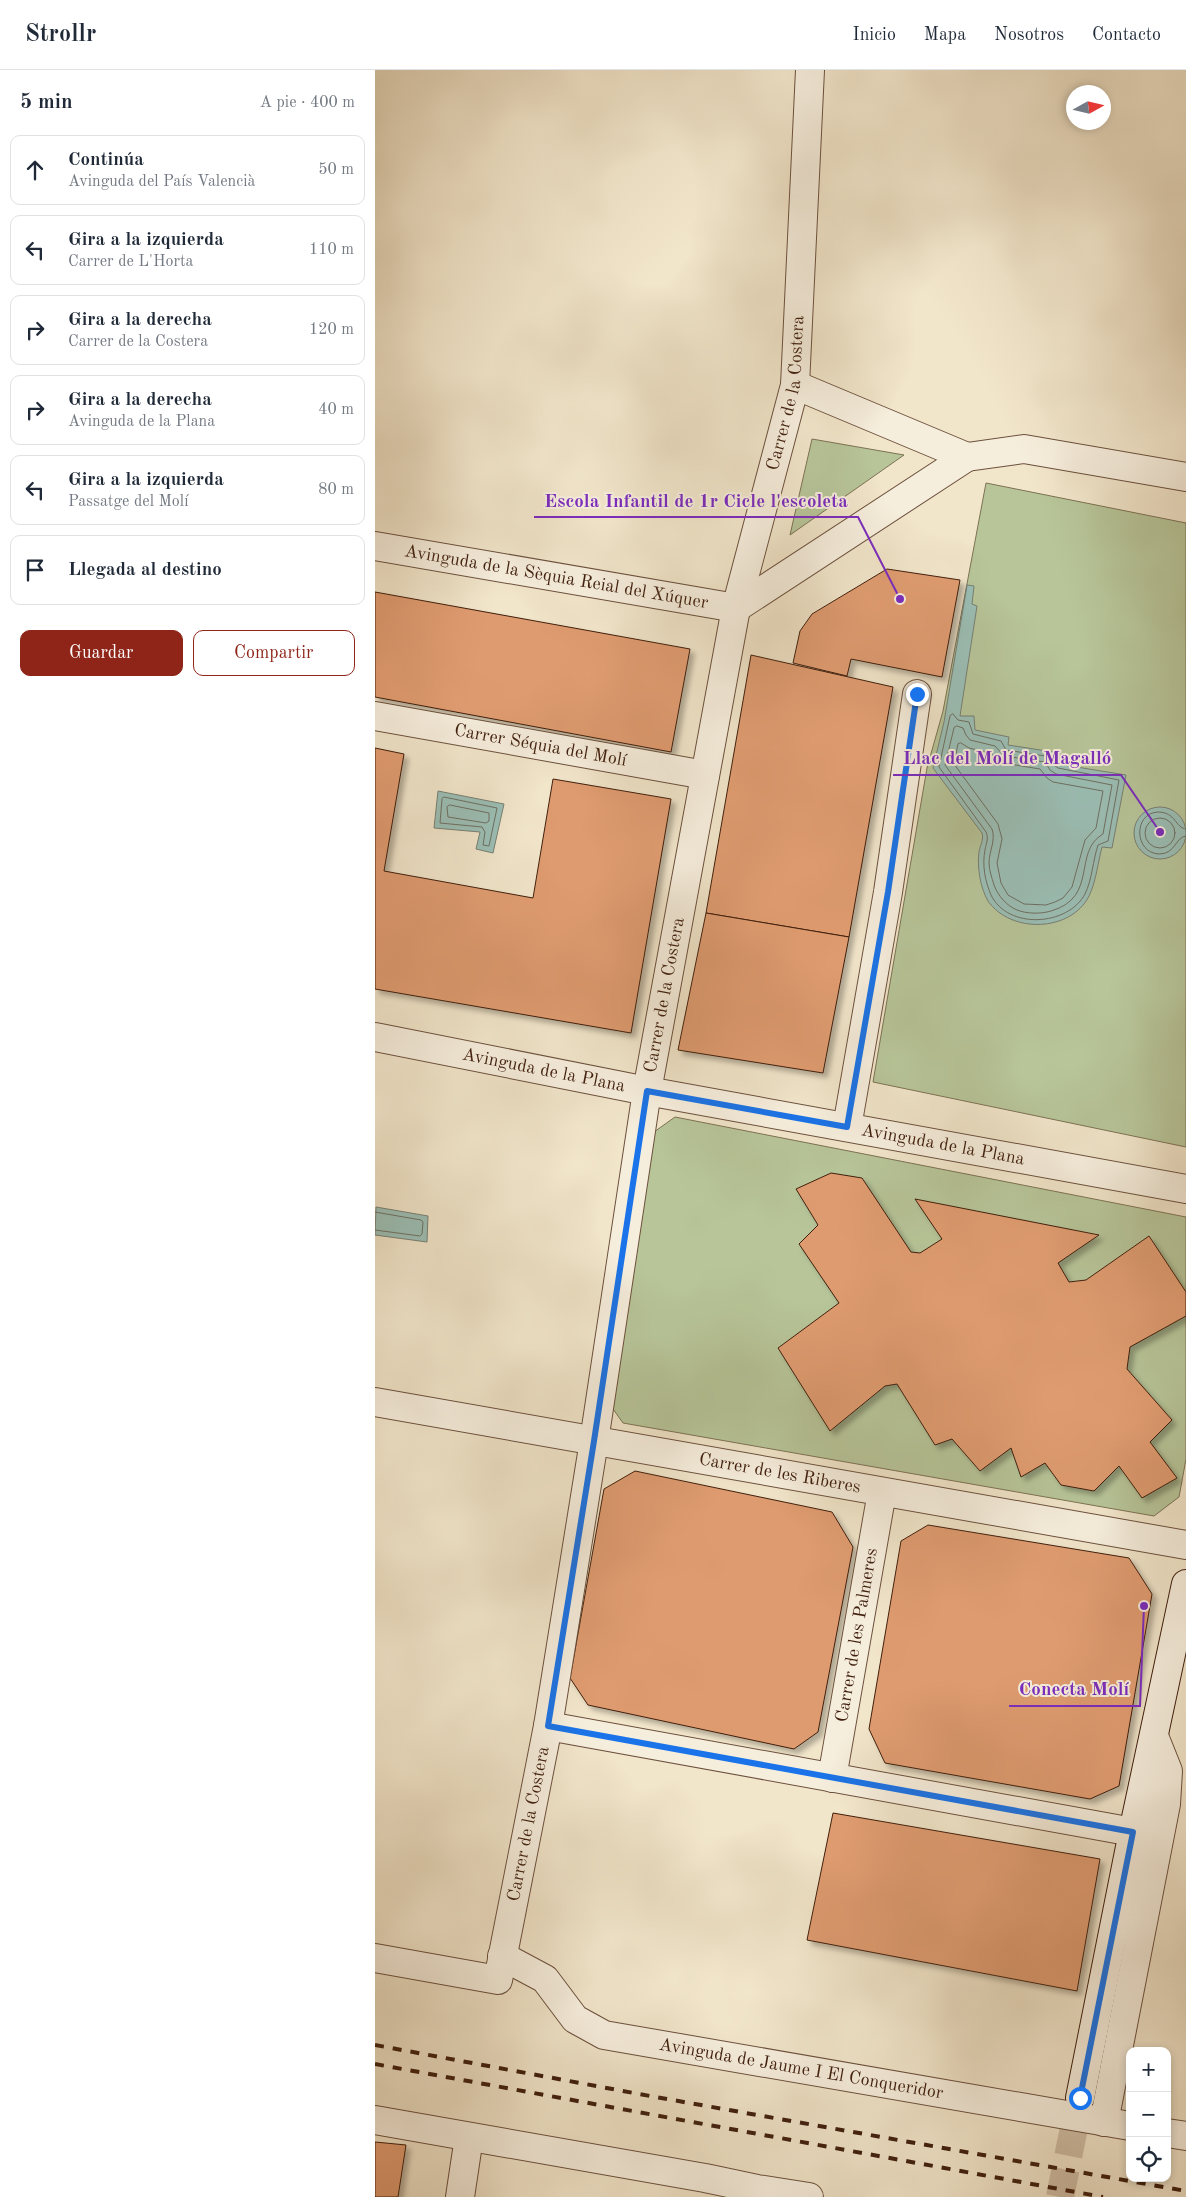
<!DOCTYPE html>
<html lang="es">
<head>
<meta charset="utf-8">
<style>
	:root { --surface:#fff; --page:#f6f6f7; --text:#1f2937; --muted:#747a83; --line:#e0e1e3; --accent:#8f2418 }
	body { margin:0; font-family:"Old Standard TT",serif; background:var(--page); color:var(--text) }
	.controls { position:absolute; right:15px; bottom:15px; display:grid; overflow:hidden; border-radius:10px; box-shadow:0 2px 8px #0003 }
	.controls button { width:45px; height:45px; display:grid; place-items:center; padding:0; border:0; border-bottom:1px solid var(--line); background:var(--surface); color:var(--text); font:25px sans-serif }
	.compass { position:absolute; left:691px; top:15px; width:45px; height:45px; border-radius:50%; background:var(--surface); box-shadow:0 2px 8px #0003; rotate:82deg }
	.stop { position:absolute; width:15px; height:15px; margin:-11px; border:4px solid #1a73e8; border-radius:50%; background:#fff }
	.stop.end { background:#1a73e8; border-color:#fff; box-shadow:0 1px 5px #0008 }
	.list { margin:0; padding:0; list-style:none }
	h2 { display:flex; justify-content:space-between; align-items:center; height:65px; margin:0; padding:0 20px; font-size:21px }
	h2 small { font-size:16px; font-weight:400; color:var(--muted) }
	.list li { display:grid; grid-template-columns:32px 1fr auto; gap:15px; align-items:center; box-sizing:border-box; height:70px; margin:0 10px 10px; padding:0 10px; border:1px solid var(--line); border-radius:10px }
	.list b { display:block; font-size:19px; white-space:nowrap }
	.list p { margin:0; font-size:16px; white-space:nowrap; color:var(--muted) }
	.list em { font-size:16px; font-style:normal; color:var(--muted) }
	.actions { display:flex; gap:10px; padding:15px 20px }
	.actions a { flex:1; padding:11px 0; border:1px solid var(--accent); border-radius:10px; text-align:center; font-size:18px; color:var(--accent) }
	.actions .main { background:var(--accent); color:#fff }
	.icon { flex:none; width:28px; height:28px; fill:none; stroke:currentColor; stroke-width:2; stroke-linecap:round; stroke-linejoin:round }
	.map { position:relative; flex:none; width:811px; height:2127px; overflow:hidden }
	header { display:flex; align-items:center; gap:30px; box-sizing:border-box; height:70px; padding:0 25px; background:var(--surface); border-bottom:1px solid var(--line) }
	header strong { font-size:24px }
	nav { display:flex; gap:28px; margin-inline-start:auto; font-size:18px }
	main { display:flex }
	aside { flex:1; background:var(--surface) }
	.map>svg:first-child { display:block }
	.green { fill:#b7c599; stroke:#7c7254 }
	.water { fill:#9bbfb6; stroke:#777f73 }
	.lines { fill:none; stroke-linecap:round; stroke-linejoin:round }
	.shore { stroke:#6e6f62; stroke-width:1 }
	.building { fill:#df9b6f; stroke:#401f0e; filter:url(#shadow) }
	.secondary-tunnel { stroke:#cebda4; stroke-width:28; stroke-dasharray:28 14; stroke-linecap:butt }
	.street-casing { stroke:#6c503d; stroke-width:30 }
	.secondary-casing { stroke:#401f0e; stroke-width:30 }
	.street { stroke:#f6eedd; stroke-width:28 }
	.secondary { stroke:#f6eedd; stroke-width:28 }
	.rail { stroke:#401f0e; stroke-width:4; stroke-dasharray:9 9; stroke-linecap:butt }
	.route { stroke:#1a73e8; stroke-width:6 }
	.labels { text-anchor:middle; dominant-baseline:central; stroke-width:4; stroke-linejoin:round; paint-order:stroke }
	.street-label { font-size:18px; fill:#401f0e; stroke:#f6eedd }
	.leader { fill:none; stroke:#7b2cbf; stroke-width:2 }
	.callout-dot { fill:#7b2cbf; stroke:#f6eedd; stroke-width:2 }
	.callout-label { font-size:19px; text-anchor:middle; font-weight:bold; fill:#7b2cbf; stroke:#f6eedd; stroke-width:4; stroke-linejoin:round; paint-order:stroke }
</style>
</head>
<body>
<header>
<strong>Strollr</strong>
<nav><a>Inicio</a><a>Mapa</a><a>Nosotros</a><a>Contacto</a></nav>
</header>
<main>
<aside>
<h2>5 min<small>A pie · 400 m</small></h2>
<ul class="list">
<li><svg class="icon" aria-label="ahead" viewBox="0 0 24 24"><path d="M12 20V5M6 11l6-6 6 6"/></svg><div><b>Continúa</b><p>Avinguda del País Valencià</p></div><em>50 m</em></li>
<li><svg class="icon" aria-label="left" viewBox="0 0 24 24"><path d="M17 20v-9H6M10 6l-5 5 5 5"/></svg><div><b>Gira a la izquierda</b><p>Carrer de L'Horta</p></div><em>110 m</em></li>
<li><svg class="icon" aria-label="right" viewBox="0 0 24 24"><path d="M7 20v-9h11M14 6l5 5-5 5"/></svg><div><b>Gira a la derecha</b><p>Carrer de la Costera</p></div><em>120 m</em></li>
<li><svg class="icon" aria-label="right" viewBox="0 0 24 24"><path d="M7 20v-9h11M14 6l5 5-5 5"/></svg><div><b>Gira a la derecha</b><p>Avinguda de la Plana</p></div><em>40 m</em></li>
<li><svg class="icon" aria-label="left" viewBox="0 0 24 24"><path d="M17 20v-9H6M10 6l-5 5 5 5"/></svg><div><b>Gira a la izquierda</b><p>Passatge del Molí</p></div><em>80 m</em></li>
<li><svg class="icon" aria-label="arrive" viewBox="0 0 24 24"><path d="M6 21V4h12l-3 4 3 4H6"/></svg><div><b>Llegada al destino</b></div></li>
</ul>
<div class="actions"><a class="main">Guardar</a><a>Compartir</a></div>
</aside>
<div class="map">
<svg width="811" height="2127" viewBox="0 0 811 2127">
	<defs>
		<filter id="shadow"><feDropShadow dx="4.5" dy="4.5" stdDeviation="2.5" flood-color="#0004"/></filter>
	</defs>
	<rect width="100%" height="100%" fill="#f1e5ca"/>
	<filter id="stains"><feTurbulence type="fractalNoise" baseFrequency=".004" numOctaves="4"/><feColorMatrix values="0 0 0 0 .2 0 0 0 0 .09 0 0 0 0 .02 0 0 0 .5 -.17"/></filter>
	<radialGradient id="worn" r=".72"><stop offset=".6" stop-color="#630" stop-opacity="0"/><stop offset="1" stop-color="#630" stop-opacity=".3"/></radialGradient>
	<!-- green -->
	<g class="green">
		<path d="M437,369L529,385L415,465Z"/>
		<path d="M611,413L811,453V1077L498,1012L552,698L568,641Z"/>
		<path d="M300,1047L811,1147V1389L804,1427L779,1446L248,1353L231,1329L279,1062Z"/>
	</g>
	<!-- water -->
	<g class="water">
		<path d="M592,515L599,516L597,534L602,536L585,646H599L600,660L634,667L633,675L685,683L683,694L751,705L737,778L727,777C723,792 721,812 714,826C696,862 636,864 613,831C605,817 602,797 604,782C605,775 609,770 607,763L558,698L569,652Z"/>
		<path d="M63,721L129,734L118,783L101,779L105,762L59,758Z"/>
		<circle cx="785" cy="763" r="26"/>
		<path d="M1,1137L53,1146L52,1172L0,1165Z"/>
	</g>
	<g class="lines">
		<!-- shore -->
		<g class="shore">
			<path d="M578,644L583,650L594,652L598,664L626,671L631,680L677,687L679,695L683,698L744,710L733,771L723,775C718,790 717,810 710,824C693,856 633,860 616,825C610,811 607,795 610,780C611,773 614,769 611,762L564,697L575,646Z"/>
			<path d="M582,656L588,658L591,665L595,670L620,676L629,686L670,692L675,700L681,704L737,715L728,764C697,782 724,827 676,841C666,844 652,844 642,840C632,836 623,826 619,815C617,808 614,800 614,793C614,781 621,771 617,759L570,695L579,658Z"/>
			<path d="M586,673L594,678L615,683L628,693L665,699L672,708L678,712L728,721L721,758L710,770L697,817L688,828L680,832L671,835L649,834L633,825L626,813L622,793L627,769L623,754L579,694L583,674Z"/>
			<path d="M69,727L122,738L114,776L108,775L110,762L107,757L65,753L67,729Z"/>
			<path d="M75,735L114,743V751L111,753L73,747L72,737Z"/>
			<circle cx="785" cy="763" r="15"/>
			<path d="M811,759C800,758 801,742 783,742C758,743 759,783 784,784C801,784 800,767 811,766"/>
			<path d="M0,1142L46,1150L48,1152L47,1164L45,1166L0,1160"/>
		</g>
	</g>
	<!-- building -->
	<g class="building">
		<path d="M512,499L585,510L567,607L476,589L472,606L418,593L425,561L437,544Z"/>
		<path d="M0,522L315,579L296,682L0,627Z"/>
		<path d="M376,585L518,617L474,867L331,843Z"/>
		<path d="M0,678L29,684L9,801L158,828L178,709L296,729L256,963L0,919Z"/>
		<path d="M331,843L474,867L448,1003L303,980Z"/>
		<path d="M456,1103L487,1108L536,1182L545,1183L567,1169L540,1129L724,1165L683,1193L694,1212L711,1210L774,1166L811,1222V1246L755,1277L752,1299L797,1350L775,1372L802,1408L767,1428L744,1396L719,1421L686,1415L670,1393L646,1407L636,1378L605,1401L577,1369L560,1375L522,1314L510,1316L455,1361L403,1278L464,1233L424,1174L443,1155L421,1119Z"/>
		<path d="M260,1401L457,1442L478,1477L443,1662L419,1679L213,1635L195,1608L229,1419Z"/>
		<path d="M553,1455L754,1488L777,1524L744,1716L715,1729L510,1693L494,1659L526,1471Z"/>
		<path d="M458,1743L725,1789L702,1921L432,1870Z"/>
		<path d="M0,2072L31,2075L23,2127H0Z"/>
	</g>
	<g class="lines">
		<!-- secondary-tunnel -->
		<path class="secondary-tunnel" d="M685,2127L705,2028"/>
		<!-- street casing -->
		<g class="street-casing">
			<g id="street">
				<path d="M592,387L649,379L811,407"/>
				<path id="s1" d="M0,476L361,538L592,387L420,315"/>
				<path id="s2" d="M0,646L330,705"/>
				<path id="s3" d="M0,967L272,1021L811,1119"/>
				<path d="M472,1057L513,822L542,624"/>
				<path id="s4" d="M0,1332L811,1475"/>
				<path d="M173,1656L758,1762"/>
				<path id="s5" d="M457,1708L507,1422"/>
				<path id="s6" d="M127,1886L170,1909L200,1949L229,1965L755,2056"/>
				<path id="s7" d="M0,1888L123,1910L173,1656L219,1371L272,1021L361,538L420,315L435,0"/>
				<path d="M0,2050L330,2108L382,2119L434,2127"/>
				<path d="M729,2052L791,1734L793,1701L779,1666"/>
				<path d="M792,2063L811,2066"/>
				<path d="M85,2127L94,2067"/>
			</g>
		</g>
		<!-- secondary casing -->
		<g class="secondary-casing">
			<path id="secondary" d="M705,2028L758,1762L811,1514"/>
		</g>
		<!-- street -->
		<use href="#street" class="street"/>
		<!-- secondary -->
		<use href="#secondary" class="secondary"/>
		<!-- rail -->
		<g class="rail">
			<path d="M0,1975L275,2026L811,2121"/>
			<path d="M0,1994L728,2127"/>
		</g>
	</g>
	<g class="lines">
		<!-- route -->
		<path class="route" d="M542,624L513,822L472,1057L272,1021L219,1371L173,1656L758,1762L705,2028"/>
	</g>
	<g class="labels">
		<!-- street labels -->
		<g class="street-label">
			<text stroke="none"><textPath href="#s7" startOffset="1739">Carrer de la Costera</textPath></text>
			<text stroke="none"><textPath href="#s1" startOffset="184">Avinguda de la Sèquia Reial del Xúquer</textPath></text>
			<text stroke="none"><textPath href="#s2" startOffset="168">Carrer Séquia del Molí</textPath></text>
			<text stroke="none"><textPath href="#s7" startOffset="1124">Carrer de la Costera</textPath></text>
			<text stroke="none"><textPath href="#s3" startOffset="172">Avinguda de la Plana</textPath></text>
			<text stroke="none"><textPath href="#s3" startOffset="578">Avinguda de la Plana</textPath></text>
			<text stroke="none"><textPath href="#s4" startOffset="411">Carrer de les Riberes</textPath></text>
			<text stroke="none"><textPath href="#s5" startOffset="145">Carrer de les Palmeres</textPath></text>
			<text stroke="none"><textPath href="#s7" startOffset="284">Carrer de la Costera</textPath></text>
			<text stroke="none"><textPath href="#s6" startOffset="332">Avinguda de Jaume I El Conqueridor</textPath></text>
		</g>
	</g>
	<!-- callouts -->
	<path class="leader" d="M525 529L483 447H159M785 762L746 705H518M769 1536L765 1636H634"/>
	<g class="callout-dot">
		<circle cx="525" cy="529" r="5"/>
		<circle cx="785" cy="762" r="5"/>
		<circle cx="769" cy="1536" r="5"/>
	</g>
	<g class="callout-label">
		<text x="321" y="437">Escola Infantil de 1r Cicle l'escoleta</text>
		<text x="632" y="694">Llac del Molí de Magalló</text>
		<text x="699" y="1625">Conecta Molí</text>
	</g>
	<rect width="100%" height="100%" filter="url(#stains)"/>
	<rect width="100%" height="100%" fill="url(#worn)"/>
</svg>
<div class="controls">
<button>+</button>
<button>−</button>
<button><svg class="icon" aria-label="locate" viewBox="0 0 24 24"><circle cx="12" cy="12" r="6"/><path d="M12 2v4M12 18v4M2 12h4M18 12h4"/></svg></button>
</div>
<svg class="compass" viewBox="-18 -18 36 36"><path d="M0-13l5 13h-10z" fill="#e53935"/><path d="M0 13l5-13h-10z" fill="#747a83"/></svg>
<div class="stop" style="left:705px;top:2028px"></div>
<div class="stop end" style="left:542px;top:624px"></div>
</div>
</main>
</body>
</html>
